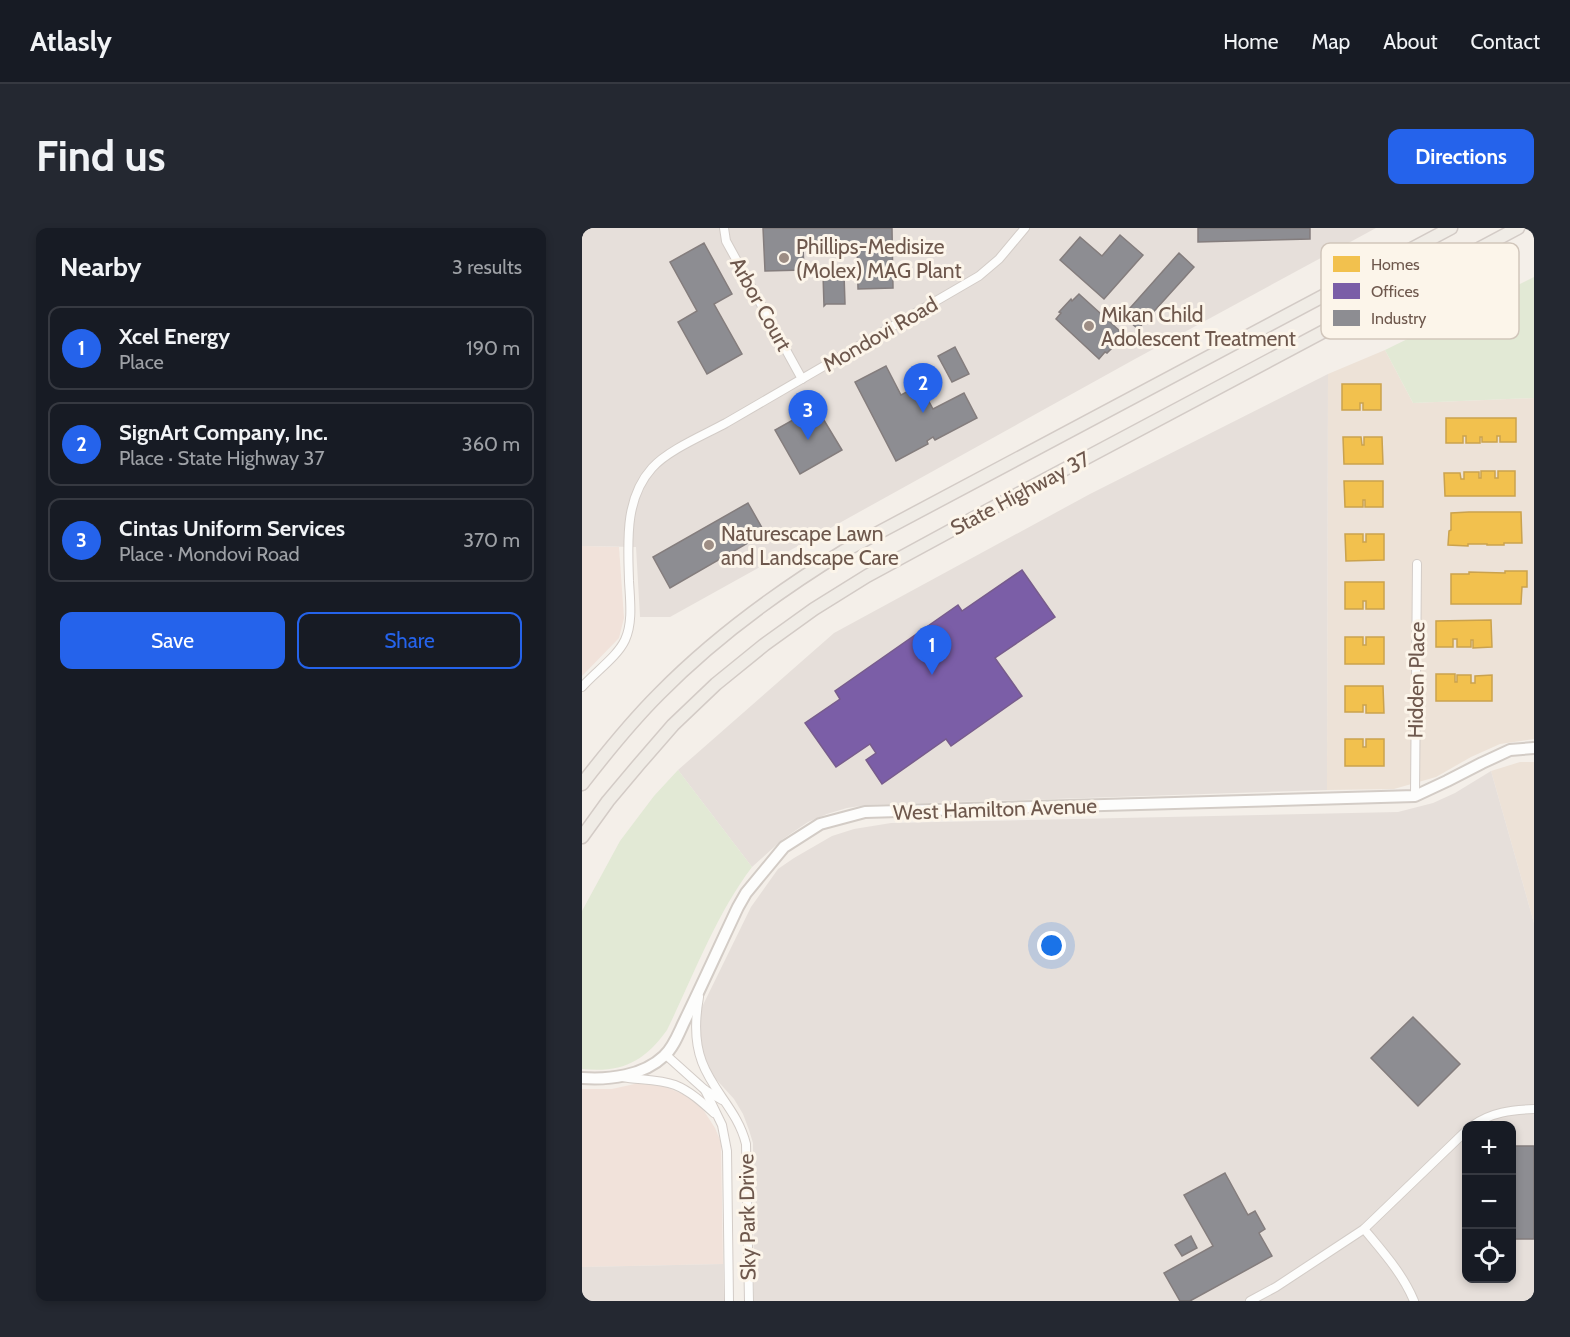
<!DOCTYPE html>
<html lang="en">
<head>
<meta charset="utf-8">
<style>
	:root { --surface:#171b24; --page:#242831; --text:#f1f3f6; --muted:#9ea1a6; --line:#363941; --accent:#2563eb }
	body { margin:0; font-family:Cabin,sans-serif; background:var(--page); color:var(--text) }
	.controls { position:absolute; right:18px; bottom:18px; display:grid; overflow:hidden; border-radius:12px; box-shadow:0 3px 9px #0003 }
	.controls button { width:54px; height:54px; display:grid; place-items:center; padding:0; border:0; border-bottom:2px solid var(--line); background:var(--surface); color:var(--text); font:30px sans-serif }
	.you { position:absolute; left:470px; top:718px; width:21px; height:21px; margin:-15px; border:4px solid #fff; border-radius:50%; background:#1a73e8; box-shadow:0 0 0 9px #1a73e833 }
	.badge { display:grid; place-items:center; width:39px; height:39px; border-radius:50%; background:var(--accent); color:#fff; font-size:20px; font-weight:700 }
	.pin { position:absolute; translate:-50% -50px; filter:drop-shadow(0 2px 3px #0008) }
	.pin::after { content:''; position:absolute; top:32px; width:21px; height:18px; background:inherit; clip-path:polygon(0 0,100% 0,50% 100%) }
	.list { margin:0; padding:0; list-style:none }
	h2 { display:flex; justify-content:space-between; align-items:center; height:78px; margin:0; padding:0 24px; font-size:26px }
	h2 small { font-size:20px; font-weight:400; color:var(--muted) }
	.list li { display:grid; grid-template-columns:39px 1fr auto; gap:18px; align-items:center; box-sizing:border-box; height:84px; margin:0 12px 12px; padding:0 12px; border:2px solid var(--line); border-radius:12px }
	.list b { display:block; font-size:22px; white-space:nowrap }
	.list p { margin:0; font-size:20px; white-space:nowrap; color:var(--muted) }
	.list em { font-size:20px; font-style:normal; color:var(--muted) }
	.actions { display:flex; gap:12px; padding:18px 24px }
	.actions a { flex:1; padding:14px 0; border:2px solid var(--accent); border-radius:12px; text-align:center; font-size:21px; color:var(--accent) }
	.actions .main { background:var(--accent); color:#fff }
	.icon { flex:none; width:33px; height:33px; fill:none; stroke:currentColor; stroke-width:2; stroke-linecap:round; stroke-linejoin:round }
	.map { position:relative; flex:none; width:952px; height:1073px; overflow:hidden; border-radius:12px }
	header { display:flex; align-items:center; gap:36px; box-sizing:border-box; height:84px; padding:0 30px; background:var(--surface); border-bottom:2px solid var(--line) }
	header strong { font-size:28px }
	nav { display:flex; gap:33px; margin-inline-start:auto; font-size:21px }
	.intro { display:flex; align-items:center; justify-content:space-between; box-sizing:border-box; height:144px; padding:0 36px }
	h1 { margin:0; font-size:42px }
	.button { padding:15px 27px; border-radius:12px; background:var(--accent); color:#fff; font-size:21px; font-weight:700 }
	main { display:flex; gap:36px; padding:0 36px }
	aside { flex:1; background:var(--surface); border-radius:12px; box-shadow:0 3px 9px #0003 }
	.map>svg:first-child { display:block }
	.residential { fill:#ede2d7 }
	.commercial { fill:#f1e2da }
	.industrial { fill:#e6dfda; fill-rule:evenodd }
	.green { fill:#e2e9d5 }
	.homes { fill:#f2c14e; stroke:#caa24e; stroke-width:1.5 }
	.offices { fill:#7b5ea7; stroke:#775c8c; stroke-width:1.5 }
	.industry { fill:#8d8d92; stroke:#847d7d; stroke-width:1.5 }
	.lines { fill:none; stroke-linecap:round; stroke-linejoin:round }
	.street-casing { stroke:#d3ccc7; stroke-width:10 }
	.secondary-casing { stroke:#d3ccc6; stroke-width:14 }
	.primary-casing { stroke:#d3cbc6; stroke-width:15 }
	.street { stroke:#fdfdfc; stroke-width:8 }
	.secondary { stroke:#fdfdfc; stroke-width:10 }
	.primary { stroke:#f0ece6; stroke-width:12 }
	.poi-dot { fill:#9d8d84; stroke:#fcf5ea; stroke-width:2 }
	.labels { text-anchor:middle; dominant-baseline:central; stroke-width:6; stroke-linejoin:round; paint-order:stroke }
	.poi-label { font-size:21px; fill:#6e584d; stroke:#fcf5ea; text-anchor:start }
	.street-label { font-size:21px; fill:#6e584d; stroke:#fcf5ea }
	.key { fill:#fcf5ea; stroke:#d1c6bb; stroke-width:1.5 }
	.key-label { font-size:16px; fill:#6e584d }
</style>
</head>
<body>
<header>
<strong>Atlasly</strong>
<nav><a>Home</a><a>Map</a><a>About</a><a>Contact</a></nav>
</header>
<div class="intro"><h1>Find us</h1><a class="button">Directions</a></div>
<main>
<aside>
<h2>Nearby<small>3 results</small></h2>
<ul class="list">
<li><span class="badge">1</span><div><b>Xcel Energy</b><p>Place</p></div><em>190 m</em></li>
<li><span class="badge">2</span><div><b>SignArt Company, Inc.</b><p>Place · State Highway 37</p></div><em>360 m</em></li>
<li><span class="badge">3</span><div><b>Cintas Uniform Services</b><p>Place · Mondovi Road</p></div><em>370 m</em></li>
</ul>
<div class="actions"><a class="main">Save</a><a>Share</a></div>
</aside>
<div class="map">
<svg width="952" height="1073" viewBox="0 0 952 1073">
	<rect width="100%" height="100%" fill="#f4efe9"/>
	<!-- residential -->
	<g class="residential">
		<path d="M803,122L831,175L952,170V511L918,516L889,529L854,549L812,561L745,562L746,146Z"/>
		<path d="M938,534H952V695L909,543Z"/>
	</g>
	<!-- commercial -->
	<g class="commercial">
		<path d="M0,318L37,319L42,390L37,410L0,448Z"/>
		<path d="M57,855L79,857L103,867L120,880L133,900L139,914L141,1036L0,1039V861H30Z"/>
	</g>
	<!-- industrial -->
	<g class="industrial">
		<path d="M0,0H794L553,131L88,389H58L54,319L0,318Z"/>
		<path d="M746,146L745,562L285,577L265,580L245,586L226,594L201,611L170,639L96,542L252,405L508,266Z"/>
		<path d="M909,543L952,695V1073H172L171,915L167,902L161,886L152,871L132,849L122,832L118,815L117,796L120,779L169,679L196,641L212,630L250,608L272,601L309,595L816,584L851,575L873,565ZM885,898H930V1050H885Z"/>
		<path d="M141,1036L142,1073H0V1039Z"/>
	</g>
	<!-- green -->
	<g class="green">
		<path d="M952,49V170L831,175L803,122Z"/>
		<path d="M96,542L170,639C133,688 112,747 85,802C62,834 40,845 0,841V683L38,613L72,568Z"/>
	</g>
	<!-- homes -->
	<g class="homes">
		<path d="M760,156H799V182H781V175H778V182H760Z"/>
		<path d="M864,190H934V214H918V208H915V214H900V209H898V215H884V208H881V215H864Z"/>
		<path d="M761,209H779L780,217H782V209H800L801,236H762Z"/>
		<path d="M899,243H913V250H916V243H933V268H863L862,245H878L879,251H882V244H897V250H899Z"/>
		<path d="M762,253H801V279H783V272H781V279H763Z"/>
		<path d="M887,284H939L940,315H922V317H905V316H886V318L866,317L867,303L869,302V285Z"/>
		<path d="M763,306H781V314H784V306H802V332L764,333Z"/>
		<path d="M923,343H945V359H940L939,376H869V346H887V344L923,345Z"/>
		<path d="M763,354H802V381H784V373H781V381H763Z"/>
		<path d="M909,392L910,419L891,420V412H889V419H875V411H871V419H854V393Z"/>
		<path d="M763,409H781V417H784V409H802V436H763Z"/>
		<path d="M854,446H873V454H875V447H889V455H893V448L910,447V473H854Z"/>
		<path d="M763,458H801L802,485H784V477H781V484H763Z"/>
		<path d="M763,511H781V519H784V511H802V538H763Z"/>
	</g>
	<!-- offices -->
	<path class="offices" d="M440,342L473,389L413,430L440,468L369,518L364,511L300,556L284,532L294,525L288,516L254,539L223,495L258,471L253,463L376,377L380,383Z"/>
	<!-- industry -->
	<g class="industry">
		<path d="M181,0H310L311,60L276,61L275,16L221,18L222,42L183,43Z"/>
		<path d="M616,0H728V11L616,14Z"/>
		<path d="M538,7L561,27L522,71L478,32L498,9L520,28Z"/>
		<path d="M122,15L150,66L132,76L160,126L125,146L96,94L115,83L88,34Z"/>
		<path d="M597,25L612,39L556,101L541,88Z"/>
		<path d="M241,46H262L263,76H244L242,78Z"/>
		<path d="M497,66L540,105L531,115L533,117L525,125L523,124L517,131L474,91L479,85L477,84L489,71L490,73Z"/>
		<path d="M373,119L387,146L370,154L356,128Z"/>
		<path d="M304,138L319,167L338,157L351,181L382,165L395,190L353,212L351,209L345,213L346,216L314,233L273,154Z"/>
		<path d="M234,179L260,222L218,246L193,202Z"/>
		<path d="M166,275L183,305L88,360L71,329Z"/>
		<path d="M831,789L878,836L836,878L789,830Z"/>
		<path d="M931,918H952V1011H930V929H931Z"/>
		<path d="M643,945L666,987L673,983L683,1001L677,1005L690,1028L608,1073H598L582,1045L631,1018L602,967Z"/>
		<path d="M609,1008L615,1020L600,1028L593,1017Z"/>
	</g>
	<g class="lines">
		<!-- street casing -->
		<g class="street-casing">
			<g id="street">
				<path d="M142,0L144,13L220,151"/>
				<path d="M0,459C13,444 35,429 43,412C51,395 48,372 47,353C46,315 42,271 70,240C86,222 122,207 144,195L397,48L417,31L443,0"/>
				<path d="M833,568L835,336"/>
				<path d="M117,769C113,791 112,813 120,834C131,864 156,883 164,916L167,1073"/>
				<path d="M84,827L123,862L140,872"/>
				<path d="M40,849C57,852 77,851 93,857C108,863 121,875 132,885"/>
				<path d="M123,862L140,897L145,923L147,1073"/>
				<path d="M890,898C909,884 930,882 952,881"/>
				<path d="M782,1001C801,1024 821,1046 832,1073"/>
				<path d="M668,1073L694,1059L782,1001L885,902"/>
			</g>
		</g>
		<!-- secondary casing -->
		<g class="secondary-casing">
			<path id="secondary" d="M0,850C27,852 61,848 82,828C92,819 97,804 103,792C121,755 138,717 156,679L164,665L202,619L238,596L283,584L833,568L865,553L900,535L928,522L952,520"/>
		</g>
		<!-- primary casing -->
		<g class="primary-casing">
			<g id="primary">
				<path d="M0,556C24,525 49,494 77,466C132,410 195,364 262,323L869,0"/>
				<path d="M0,609L26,573L58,535L91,497L134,456L182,417L232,381L285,348L438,265L936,0"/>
			</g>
		</g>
		<!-- street -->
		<use href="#street" class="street"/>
		<!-- secondary -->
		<use href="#secondary" class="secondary"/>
		<!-- primary -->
		<use href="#primary" class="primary"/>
	</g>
	<!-- markers -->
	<g class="poi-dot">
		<circle cx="202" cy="30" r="6"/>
		<circle cx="507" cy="98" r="6"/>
		<circle cx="127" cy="317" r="6"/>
	</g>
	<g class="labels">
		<!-- poi labels -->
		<g class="poi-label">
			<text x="214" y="18">Phillips-Medisize<tspan x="214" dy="24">(Molex) MAG Plant</tspan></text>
			<text x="519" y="86">Mikan Child<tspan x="519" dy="24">Adolescent Treatment</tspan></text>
			<text x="139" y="305">Naturescape Lawn<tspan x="139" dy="24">and Landscape Care</tspan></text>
		</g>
		<!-- street labels -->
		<g class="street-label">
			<text transform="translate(179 76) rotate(61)">Arbor Court</text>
			<text transform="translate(298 106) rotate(-30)">Mondovi Road</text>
			<text transform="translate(438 265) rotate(-28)">State Highway 37</text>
			<text transform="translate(834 452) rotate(-89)">Hidden Place</text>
			<text transform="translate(413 581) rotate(-2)">West Hamilton Avenue</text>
			<text transform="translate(165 989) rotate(-91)">Sky Park Drive</text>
		</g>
	</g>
	<!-- legend -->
	<rect x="739" y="15" width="198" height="96" rx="9" class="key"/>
	<rect x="751" y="28" width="27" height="16" fill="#f2c14e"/>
	<rect x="751" y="55" width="27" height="16" fill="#7b5ea7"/>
	<rect x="751" y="82" width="27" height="16" fill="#8d8d92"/>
	<g class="key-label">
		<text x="789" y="42">Homes</text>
		<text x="789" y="69">Offices</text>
		<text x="789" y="96">Industry</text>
	</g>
</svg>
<div class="controls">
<button>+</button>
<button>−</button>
<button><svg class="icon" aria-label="locate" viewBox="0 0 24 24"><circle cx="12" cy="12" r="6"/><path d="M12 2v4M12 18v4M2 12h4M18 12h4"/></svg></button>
</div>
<div class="you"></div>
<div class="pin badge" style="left:350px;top:447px">1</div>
<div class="pin badge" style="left:341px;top:185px">2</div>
<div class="pin badge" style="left:226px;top:212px">3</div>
</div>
</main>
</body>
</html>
